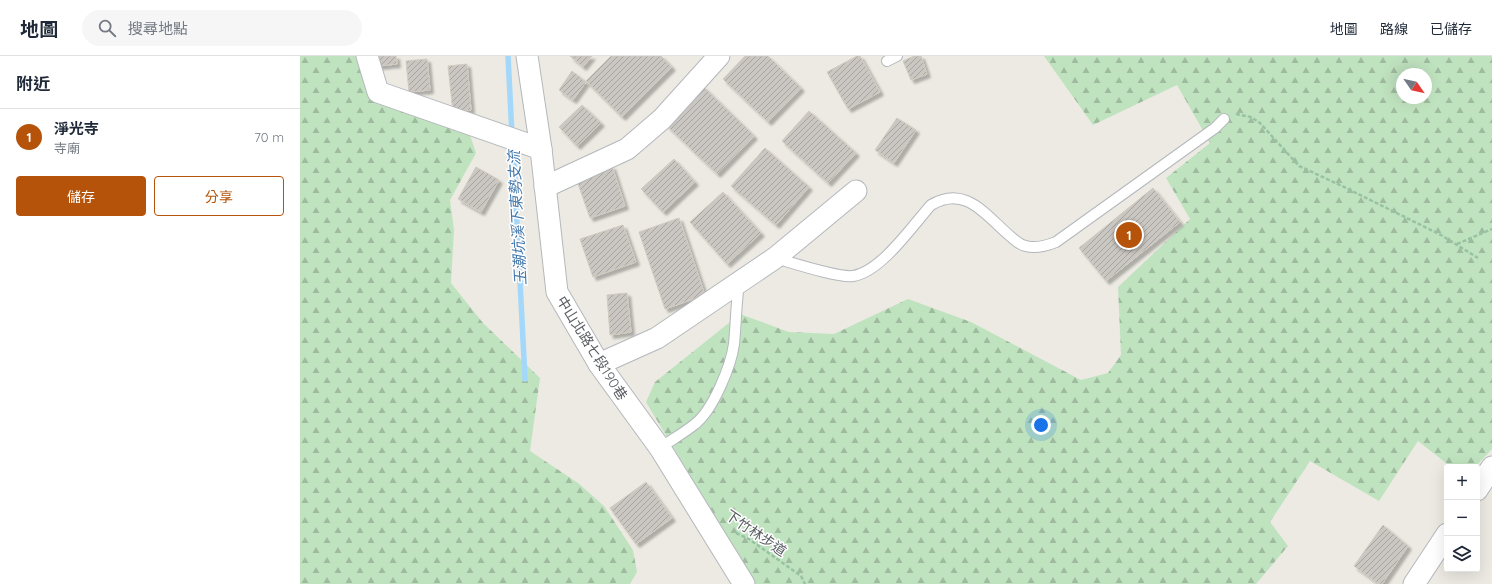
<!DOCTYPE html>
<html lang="zh-TW">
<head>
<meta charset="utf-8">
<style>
	:root { --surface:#fff; --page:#f6f6f7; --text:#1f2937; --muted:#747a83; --line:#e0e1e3; --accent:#b45309 }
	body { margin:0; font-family:Quicksand,"Noto Sans TC",sans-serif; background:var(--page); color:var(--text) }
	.controls { position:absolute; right:12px; bottom:12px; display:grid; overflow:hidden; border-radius:4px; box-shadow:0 4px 16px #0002 }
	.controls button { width:36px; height:36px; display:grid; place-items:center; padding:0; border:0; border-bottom:1px solid var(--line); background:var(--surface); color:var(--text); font:20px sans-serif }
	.compass { position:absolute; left:1096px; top:12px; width:36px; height:36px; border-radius:50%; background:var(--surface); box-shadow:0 4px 16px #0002; rotate:124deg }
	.you { position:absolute; left:741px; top:369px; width:14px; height:14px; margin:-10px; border:3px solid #fff; border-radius:50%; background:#1a73e8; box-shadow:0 0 0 6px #1a73e833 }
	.badge { display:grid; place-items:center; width:26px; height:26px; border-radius:50%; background:var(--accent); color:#fff; font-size:13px; font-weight:700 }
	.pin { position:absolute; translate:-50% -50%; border:2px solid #fff; box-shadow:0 1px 4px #0006 }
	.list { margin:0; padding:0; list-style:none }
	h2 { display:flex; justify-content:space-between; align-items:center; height:52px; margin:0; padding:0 16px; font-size:17px }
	h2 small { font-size:13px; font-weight:400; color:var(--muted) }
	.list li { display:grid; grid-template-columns:26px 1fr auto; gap:12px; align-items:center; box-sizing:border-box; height:56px; padding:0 16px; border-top:1px solid var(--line) }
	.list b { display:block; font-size:15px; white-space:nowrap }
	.list p { margin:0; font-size:13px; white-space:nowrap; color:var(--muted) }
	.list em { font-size:13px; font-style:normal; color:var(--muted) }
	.actions { display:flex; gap:8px; padding:12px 16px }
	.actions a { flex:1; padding:9px 0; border:1px solid var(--accent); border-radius:4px; text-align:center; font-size:14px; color:var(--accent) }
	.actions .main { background:var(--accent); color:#fff }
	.icon { flex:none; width:22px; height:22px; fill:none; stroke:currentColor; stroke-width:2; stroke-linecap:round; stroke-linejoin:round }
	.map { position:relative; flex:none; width:1192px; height:528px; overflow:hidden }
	header { display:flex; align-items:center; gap:24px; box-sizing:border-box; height:56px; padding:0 20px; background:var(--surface); border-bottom:1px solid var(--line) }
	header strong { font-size:19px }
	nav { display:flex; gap:22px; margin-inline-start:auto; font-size:14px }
	.search { width:280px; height:36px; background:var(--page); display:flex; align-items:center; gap:10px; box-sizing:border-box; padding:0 14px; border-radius:22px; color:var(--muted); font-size:15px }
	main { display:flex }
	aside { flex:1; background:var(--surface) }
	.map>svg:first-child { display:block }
	.forest { fill:url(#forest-firs); fill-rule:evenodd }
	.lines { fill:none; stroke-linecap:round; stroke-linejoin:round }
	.stream { stroke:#a3d8fb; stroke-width:5.5 }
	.building { fill:url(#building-hatch); stroke:#d1cbc0; filter:url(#shadow) }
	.service-casing { stroke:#b4b8bc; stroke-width:12 }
	.minor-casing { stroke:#b4b8bc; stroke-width:23 }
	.path { stroke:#98c3a3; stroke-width:2.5; stroke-dasharray:4 2; stroke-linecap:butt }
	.service { stroke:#fff; stroke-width:10 }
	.minor { stroke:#fff; stroke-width:21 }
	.labels { text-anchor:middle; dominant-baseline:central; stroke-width:3; stroke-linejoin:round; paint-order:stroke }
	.street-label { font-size:14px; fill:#5a5e62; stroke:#fff }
	.water-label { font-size:15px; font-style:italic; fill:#4278ac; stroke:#fff }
</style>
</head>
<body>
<header>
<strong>地圖</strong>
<div class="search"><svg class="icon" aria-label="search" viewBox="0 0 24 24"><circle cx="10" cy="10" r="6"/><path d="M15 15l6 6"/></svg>搜尋地點</div>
<nav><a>地圖</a><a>路線</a><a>已儲存</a></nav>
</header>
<main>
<aside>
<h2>附近<small></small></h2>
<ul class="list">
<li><span class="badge">1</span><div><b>淨光寺</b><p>寺廟</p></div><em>70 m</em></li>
</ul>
<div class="actions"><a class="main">儲存</a><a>分享</a></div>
</aside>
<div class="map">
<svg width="1192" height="528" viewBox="0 0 1192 528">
	<defs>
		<pattern id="forest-firs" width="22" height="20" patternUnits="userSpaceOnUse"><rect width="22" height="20" fill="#c0e3bf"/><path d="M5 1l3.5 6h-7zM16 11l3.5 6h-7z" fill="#9fbb9f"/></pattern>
		<pattern id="building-hatch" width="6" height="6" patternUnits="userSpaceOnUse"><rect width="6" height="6" fill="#cac6c1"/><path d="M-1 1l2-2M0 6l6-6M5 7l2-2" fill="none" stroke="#a7a4a0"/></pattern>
		<filter id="shadow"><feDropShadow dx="3.5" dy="3.5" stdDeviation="1" flood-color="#0004"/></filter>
	</defs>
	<rect width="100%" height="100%" fill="#eceae2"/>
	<!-- forest -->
	<g class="forest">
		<path d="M0,0H59L71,42L170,79L176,97L150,144L154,174L151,227L183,267L240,322L230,395L278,427L304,450L333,494L337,516L330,528H0Z"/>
		<path d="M744,0H1192V393L1175,411H1151L1118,385L1079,445L1010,405L970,466L988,490L956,528H455L346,346L355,326L440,258L489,276L534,278L608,243L671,266L781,324L808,317L821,299L818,231L890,163L866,122L910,87L877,29L793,69ZM1102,18H1126V42H1102Z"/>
	</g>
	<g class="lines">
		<!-- stream -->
		<g class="stream">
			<path d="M208,0L212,79"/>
			<path d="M213,88L225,323"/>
		</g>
	</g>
	<!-- building -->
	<g class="building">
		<path d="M77,0H96L97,8L78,10Z"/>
		<path d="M270,0H292L283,11Z"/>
		<path d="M311,0H361L372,11L322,61L286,25Z"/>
		<path d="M445,0H468L501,32L468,66L423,23Z"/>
		<path d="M557,0H560L580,36L548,53L527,16Z"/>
		<path d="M614,0H621L627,18L611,24L603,5Z"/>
		<path d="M127,3L130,34L109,36L106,5Z"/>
		<path d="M167,8L171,54L153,56L148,10Z"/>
		<path d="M272,15L286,26L273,44L259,34Z"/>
		<path d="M403,30L454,80L417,118L366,69Z"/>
		<path d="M282,49L301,67L277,90L259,71Z"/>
		<path d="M509,55L556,97L528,127L482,85Z"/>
		<path d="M597,62L616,74L594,107L575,94Z"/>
		<path d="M465,92L509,131L476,169L431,130Z"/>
		<path d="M374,103L395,126L363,156L341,133Z"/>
		<path d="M312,110L325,150L290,162L276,122Z"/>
		<path d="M176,111L199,124L181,156L158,143Z"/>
		<path d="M853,132L880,166L806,225L779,192Z"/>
		<path d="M423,136L461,177L427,208L390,166Z"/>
		<path d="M379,162L405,239L365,253L339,176Z"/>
		<path d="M323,169L336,206L293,221L280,183Z"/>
		<path d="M327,237L331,276L310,279L307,239Z"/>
		<path d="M346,426L372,462L336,488L310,452Z"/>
		<path d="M1083,469L1108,490L1082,528H1079L1054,510Z"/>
	</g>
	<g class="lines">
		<!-- service casing -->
		<g class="service-casing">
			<g id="service">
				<path d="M587,5L597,0"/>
				<path d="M475,202C493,207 538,222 553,220C581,216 613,169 631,149C666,128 686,160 710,180C715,184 719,189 726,190C736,193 746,190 756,186L915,72L924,63"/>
				<path d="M360,392C371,384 384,377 395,368C413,354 431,310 434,288C436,268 436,248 439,227"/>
			</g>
		</g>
		<!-- minor casing -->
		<g class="minor-casing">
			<g id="minor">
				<path d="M67,0L78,36L241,93"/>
				<path d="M227,0L241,93L257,236L299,308L360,392L444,528"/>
				<path d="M245,131L327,93L362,63L419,0"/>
				<path d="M299,308L357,282L475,202L556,135"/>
				<path d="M1177,434L1192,411"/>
				<path d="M1114,528L1147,478"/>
			</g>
		</g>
		<!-- path -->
		<g class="path">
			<path d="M936,58L951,61L960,67L999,110L1042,130L1141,179L1178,202"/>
			<path d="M1157,188L1192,173"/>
			<path d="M436,477L449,483L501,520L505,528"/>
		</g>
		<!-- service -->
		<use href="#service" class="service"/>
		<!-- minor -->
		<use href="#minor" class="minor"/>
	</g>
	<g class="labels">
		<!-- street labels -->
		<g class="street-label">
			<text transform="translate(292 292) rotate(58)">中山北路七段190巷</text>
			<text transform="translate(456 477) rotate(34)">下竹林步道</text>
		</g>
		<!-- water labels -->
		<g class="water-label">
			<text transform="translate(217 162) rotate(-93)">玉潮坑溪下東勢支流</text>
		</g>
	</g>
</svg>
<div class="controls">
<button>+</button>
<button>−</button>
<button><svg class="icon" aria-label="layers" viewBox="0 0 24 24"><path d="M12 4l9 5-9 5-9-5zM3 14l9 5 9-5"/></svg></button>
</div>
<svg class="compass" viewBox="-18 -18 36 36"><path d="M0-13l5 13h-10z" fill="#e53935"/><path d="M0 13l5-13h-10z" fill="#747a83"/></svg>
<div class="you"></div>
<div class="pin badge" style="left:829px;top:179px">1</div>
</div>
</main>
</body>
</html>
